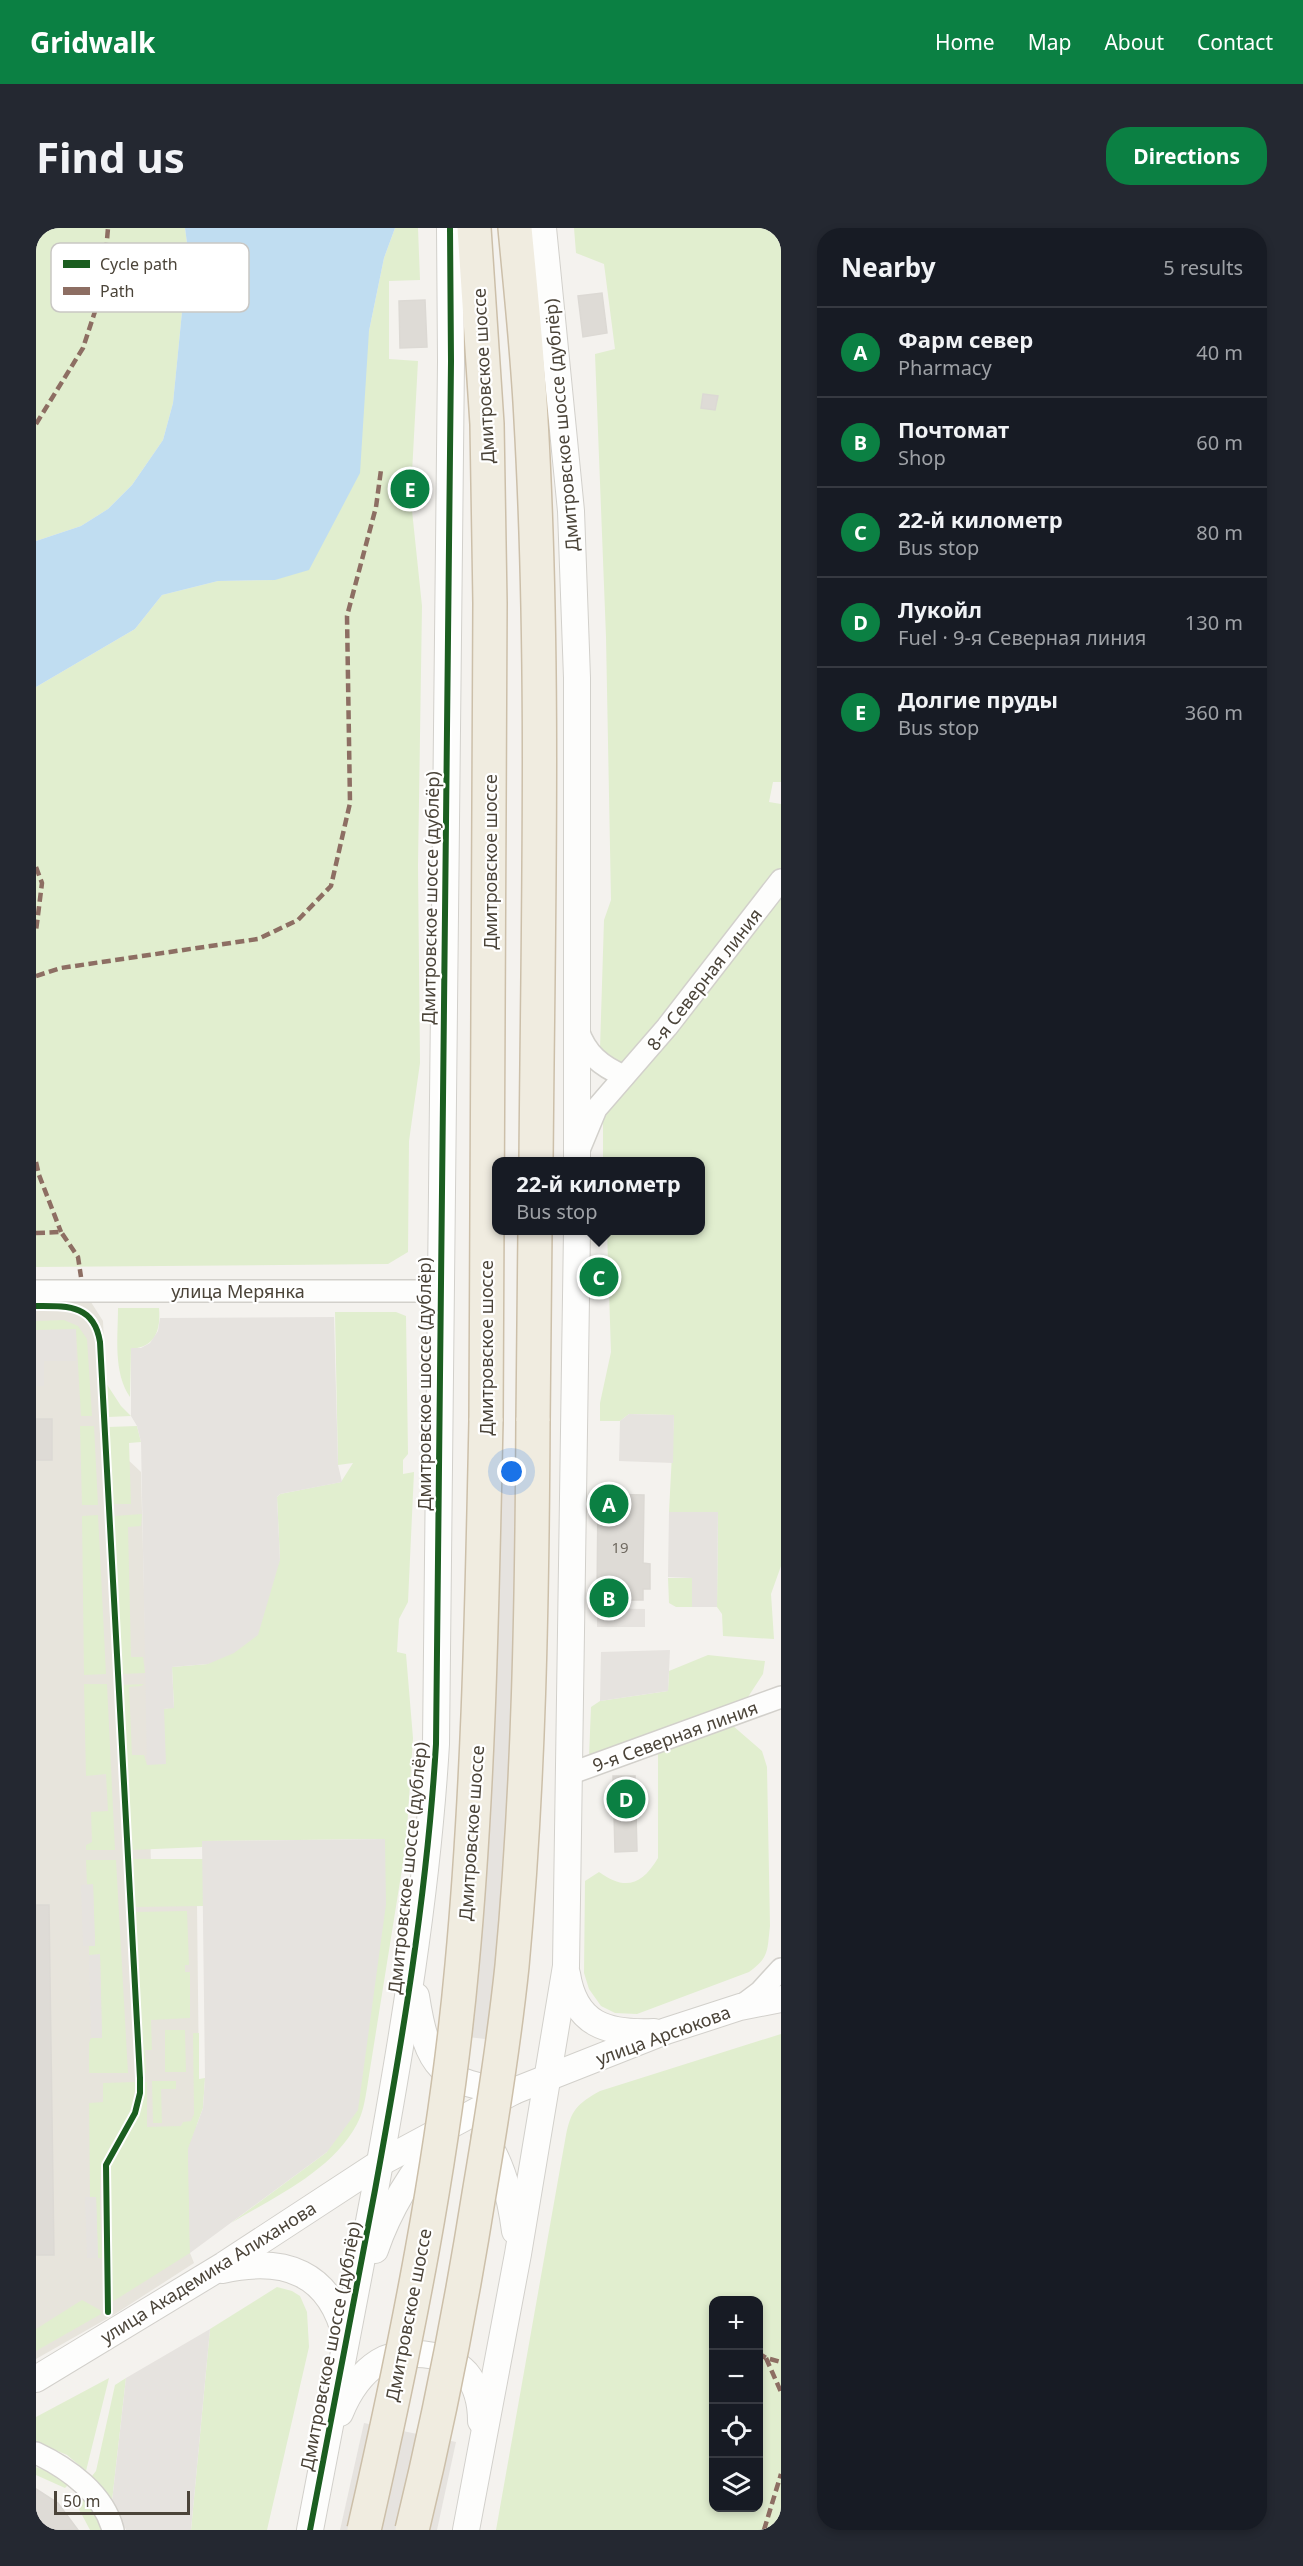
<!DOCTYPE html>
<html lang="en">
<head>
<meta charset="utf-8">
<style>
	:root { --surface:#171b24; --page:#242831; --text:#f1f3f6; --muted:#9ea1a6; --line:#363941; --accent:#0b8043 }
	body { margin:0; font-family:"Noto Sans",sans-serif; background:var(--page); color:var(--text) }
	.controls { position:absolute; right:18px; bottom:18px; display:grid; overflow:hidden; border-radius:12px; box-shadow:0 3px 9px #0003 }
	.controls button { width:54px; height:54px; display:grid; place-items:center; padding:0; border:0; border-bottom:2px solid var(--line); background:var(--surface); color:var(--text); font:30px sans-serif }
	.scale { position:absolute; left:18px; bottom:15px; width:136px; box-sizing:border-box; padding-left:6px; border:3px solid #4b4439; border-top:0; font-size:16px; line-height:21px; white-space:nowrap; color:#4b4439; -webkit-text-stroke:4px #fff; paint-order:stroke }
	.you { position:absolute; left:476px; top:1244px; width:21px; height:21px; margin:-15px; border:4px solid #fff; border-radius:50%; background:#1a73e8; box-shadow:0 0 0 9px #1a73e833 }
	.badge { display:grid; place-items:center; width:39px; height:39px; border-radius:50%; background:var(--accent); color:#fff; font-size:20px; font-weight:700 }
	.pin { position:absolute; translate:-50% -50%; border:3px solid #fff; box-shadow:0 2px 6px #0006 }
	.popup { position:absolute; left:456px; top:929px; width:213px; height:78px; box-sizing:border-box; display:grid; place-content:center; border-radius:12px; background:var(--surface); filter:drop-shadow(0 2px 4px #0005); font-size:20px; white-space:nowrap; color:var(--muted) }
	.popup b { font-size:22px; color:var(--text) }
	.popup::after { content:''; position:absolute; left:50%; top:100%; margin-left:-12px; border:12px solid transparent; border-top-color:var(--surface) }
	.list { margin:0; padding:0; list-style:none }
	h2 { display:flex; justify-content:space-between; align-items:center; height:78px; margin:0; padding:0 24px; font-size:26px }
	h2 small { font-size:20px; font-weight:400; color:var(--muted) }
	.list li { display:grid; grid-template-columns:39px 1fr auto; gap:18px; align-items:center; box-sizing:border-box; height:90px; padding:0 24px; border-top:2px solid var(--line) }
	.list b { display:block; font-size:22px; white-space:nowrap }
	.list p { margin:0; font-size:20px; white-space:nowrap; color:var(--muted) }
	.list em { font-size:20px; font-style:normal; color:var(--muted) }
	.icon { flex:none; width:33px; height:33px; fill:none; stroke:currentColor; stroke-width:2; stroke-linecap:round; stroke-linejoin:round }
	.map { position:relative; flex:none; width:745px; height:2302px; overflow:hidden; border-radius:24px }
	header { display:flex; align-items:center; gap:36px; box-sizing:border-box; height:84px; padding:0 30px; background:var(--accent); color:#fff }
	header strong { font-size:28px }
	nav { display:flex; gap:33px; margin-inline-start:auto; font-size:21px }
	.intro { display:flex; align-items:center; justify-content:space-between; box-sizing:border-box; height:144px; padding:0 36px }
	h1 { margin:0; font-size:42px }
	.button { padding:15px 27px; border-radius:24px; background:var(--accent); color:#fff; font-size:21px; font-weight:700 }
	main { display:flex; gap:36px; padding:0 36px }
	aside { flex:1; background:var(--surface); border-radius:24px; box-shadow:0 3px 9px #0003 }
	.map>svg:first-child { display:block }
	.residential { fill:#e7e4dc }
	.green { fill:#e1eecf; fill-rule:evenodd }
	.parking { fill:#e6e3df }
	.water { fill:#c0ddf1 }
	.building { fill:#dedbd6; stroke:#dcd9d4; stroke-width:1.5 }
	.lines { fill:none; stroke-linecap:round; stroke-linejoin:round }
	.minor-casing { stroke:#d2d0cb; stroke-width:24 }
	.tertiary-casing { stroke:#d2d0cb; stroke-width:28 }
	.trunk-casing { stroke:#ccbfa9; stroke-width:36 }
	.minor { stroke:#fdfdfc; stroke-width:21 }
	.tertiary { stroke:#fdfdfc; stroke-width:26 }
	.trunk { stroke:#f0ece0; stroke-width:33 }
	.trunk-bridge-casing { stroke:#ccbfa9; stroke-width:36; stroke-linecap:butt }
	.trunk-bridge { stroke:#f0ece0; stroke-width:33 }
	.quiet { stroke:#8d6e63; stroke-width:4.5; stroke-dasharray:9 4.5; stroke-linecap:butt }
	.cycleway-casing { stroke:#fff; stroke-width:10 }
	.cycleway { stroke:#1b5e20; stroke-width:6 }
	.labels { text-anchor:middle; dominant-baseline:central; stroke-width:4.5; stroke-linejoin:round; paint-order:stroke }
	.number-label { font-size:15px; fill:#706a61 }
	.street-label { font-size:18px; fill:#4b4439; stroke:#fff }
	.key { fill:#fff; stroke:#c9c7c4; stroke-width:1.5 }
	.key-label { font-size:16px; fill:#4b4439 }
</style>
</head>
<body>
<header>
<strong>Gridwalk</strong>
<nav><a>Home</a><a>Map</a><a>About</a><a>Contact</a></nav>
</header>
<div class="intro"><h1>Find us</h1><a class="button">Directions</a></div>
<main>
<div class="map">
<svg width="745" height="2302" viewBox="0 0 745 2302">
	<rect width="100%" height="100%" fill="#f4f2ee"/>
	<!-- residential -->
	<path class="residential" d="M0,1071H53L67,1093L73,1214L105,1244L116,1678L161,1677L163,1851L154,2025L158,2035L79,2086L0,2131Z"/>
	<!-- green -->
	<g class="green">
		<path d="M0,0H149L152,23L137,175L127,212L96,257L72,281L45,298L0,313Z"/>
		<path d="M359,0H382L384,52L353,53V131L382,133L376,245H364V272L375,273L386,378L382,638L384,835L373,913L372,1024L352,1036L0,1039V459L99,401L126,367L182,353L239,352L333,103L348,30Z"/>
		<path d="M538,0H745V554H737L733,574L745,576V1338L735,1366L738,1411L687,1408L686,1386L681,1379L682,1285L633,1284L638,1187L593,1186L584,1193H564V1175L575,1124L571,1003L665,1002V934L567,933V892L577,868L564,821L568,692L575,672L570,409L559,126L579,121L568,36L540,25Z"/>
		<path d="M82,1080H123C125,1103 119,1119 95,1121L94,1169C77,1144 82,1109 82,1080Z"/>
		<path d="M299,1084H360L370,1088L372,1226L367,1232V1246L378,1244L372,1374L363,1391L361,1424L370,1426L377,1510L370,1616L331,1860C329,1872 327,1885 321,1896C296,1943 240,1968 195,1995L291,1924L349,1611L167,1613L166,1619L95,1622L86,1457L108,1456L105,1458L93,1459L96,1527H108L111,1537L128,1481L138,1479L136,1439L172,1436L244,1332L241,1269L244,1266L305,1254L317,1235L302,1237Z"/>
		<path d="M28,1092L42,1098L51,1111L56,1188H45L40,1102H0V1093Z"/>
		<path d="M70,1155L85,1178L95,1188L72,1189Z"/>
		<path d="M44,1198H58L62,1277H46Z"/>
		<path d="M101,1198L105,1214L93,1215L95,1276H77L72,1199Z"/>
		<path d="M106,1286L105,1298L92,1299L95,1429H107L109,1445L86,1446L78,1288Z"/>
		<path d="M62,1287L70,1446L48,1447L46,1288Z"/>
		<path d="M632,1350H656V1379H640L633,1375Z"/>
		<path d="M672,1427L729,1433L727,1446L712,1469L553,1529L555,1479L564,1473L632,1463L633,1443Z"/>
		<path d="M48,1456H71L79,1622H50V1617L56,1614L55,1584L72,1583L70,1546L50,1548Z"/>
		<path d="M696,1497L726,1523L731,1539L734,1698C731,1722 734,1729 713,1744L601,1786L579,1785L565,1778L553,1761L548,1745L549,1653L563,1644C589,1663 606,1657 622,1630V1526Z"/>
		<path d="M97,1631H167V1678L99,1679Z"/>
		<path d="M50,1632H80L92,1845H53V1815L55,1810H66L64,1727H53V1718L59,1717L57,1657H51Z"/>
		<path d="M151,1683L153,1737H149V1744H154V1790L115,1792L116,1822H109L110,1845H107L99,1684Z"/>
		<path d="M129,1802H149L150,1844H129Z"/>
		<path d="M157,1805H163V1851L169,1850L167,1880L152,1921L154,2025L76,2074L72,1948C80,1913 107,1893 108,1854H111V1899L145,1898L147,1894L155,1893L158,1886Z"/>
		<path d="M745,1806V2302H460L530,1907C535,1882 541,1876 564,1863ZM722,2072V2280H678V2072Z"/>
		<path d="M116,1853H140V1861H125L126,1895H117Z"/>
		<path d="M99,1854C101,1891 76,1905 67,1936C61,1955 66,2007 66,2030H62L60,1969H54L53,1875L67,1874V1855Z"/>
		<path d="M241,2059L256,2063L264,2068L271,2084L273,2119L231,2302H155L174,2101Z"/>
		<path d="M46,2072L64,2082L65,2086L0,2123V2101Z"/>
		<path d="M73,2150L50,2243L31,2227L0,2214V2189Z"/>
		<path d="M90,2150L76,2273L56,2248L60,2243L79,2157Z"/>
		<path d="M0,2239L23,2248L34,2255L29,2260L0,2247Z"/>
		<path d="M43,2265L57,2283L67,2302H54L37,2270Z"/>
	</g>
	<!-- parking -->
	<g class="parking">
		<path d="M298,1089L302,1237L306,1254L244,1266L241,1269L244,1332L222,1407L198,1425L172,1436L136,1439L138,1480L128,1481L130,1536L111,1537L105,1214L101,1198L95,1188V1120H105L114,1115L122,1103L124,1090Z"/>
		<path d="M40,1101V1133H8V1158H0V1102Z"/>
		<path d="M593,1186L638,1187L637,1235L583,1233L584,1193Z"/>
		<path d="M506,1218L475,1814L407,1806L463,1239Z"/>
		<path d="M633,1284H682L681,1379H656V1350L632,1349Z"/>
		<path d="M561,1380L609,1381V1399H561Z"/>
		<path d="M634,1422L632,1463L564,1473L565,1424Z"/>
		<path d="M349,1611L350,1676L322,1882L291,1924L154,2025L152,1921L167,1880L169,1850L166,1613Z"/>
		<path d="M57,1656L59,1718H47L45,1657Z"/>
		<path d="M64,1726L66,1810H55L53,1727Z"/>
		<path d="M49,1969H60L62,2030H51Z"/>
		<path d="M174,2101L155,2302H90L76,2273L90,2150Z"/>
		<path d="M328,2195L420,2214L401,2302H304Z"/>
	</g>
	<!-- water -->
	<path class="water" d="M149,0H359L348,30L333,103L324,245L273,342L239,352L182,353L126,367L99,401L0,459V313L45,298L72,281L96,257L127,212L137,175L152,23Z"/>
	<!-- building -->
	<g class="building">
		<path d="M566,65L571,105L547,109L542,68Z"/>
		<path d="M389,72L391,119L364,120L363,73Z"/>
		<path d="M667,166L682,168L679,182L665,180Z"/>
		<rect x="0" y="1191" width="16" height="41"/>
		<path d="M562,1266L608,1267L607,1335L614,1336V1361H607V1372H561Z"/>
		<path d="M577,1548H599L601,1623L579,1624Z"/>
		<path d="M0,1677H13L18,2027H0Z"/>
		<path d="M0,2261L22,2275L42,2302H0Z"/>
	</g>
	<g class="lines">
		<!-- minor casing -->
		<g class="minor-casing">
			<g id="minor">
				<path d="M542,802C550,826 565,838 588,848"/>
				<path d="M543,922L560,881L631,799L745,652"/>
				<path d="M0,1063H403"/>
				<path d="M533,1546L745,1469"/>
				<path d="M704,1779L724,1764L745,1741"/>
				<path d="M0,2225C32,2240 68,2266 77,2302"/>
			</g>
		</g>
		<!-- tertiary casing -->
		<g class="tertiary-casing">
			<g id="tertiary">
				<path d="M507,0L535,283L541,450V934"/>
				<path d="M531,1746C539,1797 571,1806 618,1804"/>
				<path d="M380,1768C391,1839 405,1857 478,1863"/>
				<path d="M448,1910C467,1936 475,1972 479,2003"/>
				<path d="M339,2022C354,1978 377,1942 407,1908"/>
				<path d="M186,2042C248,2028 295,2044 310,2111"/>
				<path d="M0,2151L188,2037L344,1935L478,1863L630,1803L704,1779L745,1771"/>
				<path d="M304,2185C312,2165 324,2146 343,2134C366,2120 411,2124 430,2145C441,2158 445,2177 445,2193"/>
				<path d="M274,2302C296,2189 318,2076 339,1962C366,1814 391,1667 400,1516L415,133L414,0"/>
				<path d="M430,2302L482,2026L530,1738L541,1002"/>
			</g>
		</g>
		<!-- trunk casing -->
		<g class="trunk-casing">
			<g id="trunk">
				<path d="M438,0L451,196L454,375L450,1193"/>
				<path d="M479,0C485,64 492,128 495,192C509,438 502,687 500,934"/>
				<path d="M497,1193L499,1002"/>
			</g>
		</g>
		<!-- minor -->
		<use href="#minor" class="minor"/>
		<!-- tertiary -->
		<use href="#tertiary" class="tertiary"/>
		<!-- trunk -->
		<use href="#trunk" class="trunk"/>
		<!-- trunk-bridge casing -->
		<g class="trunk-bridge-casing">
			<g id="trunk-bridge">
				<path d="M328,2302C370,2118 409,1925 426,1737C443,1556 446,1374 450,1193"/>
				<path d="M376,2302C403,2191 425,2079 443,1966C456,1890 468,1814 476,1738C493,1557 496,1375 497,1193"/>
			</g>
		</g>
		<!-- trunk-bridge -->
		<use href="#trunk-bridge" class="trunk-bridge"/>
		<!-- quiet -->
		<g class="quiet">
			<path d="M0,196L47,120L67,59L72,0"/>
			<path d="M0,639L6,655L0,703"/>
			<path d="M0,748L25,740L222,711L262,692L295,658L314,575L311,388L340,279L345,242"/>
			<path d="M0,934L3,947L25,1004"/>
			<path d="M0,1005L25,1004L42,1029L45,1049"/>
			<path d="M722,2125L730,2130L745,2134"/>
			<path d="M730,2130L745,2164"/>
			<path d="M728,2302L745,2246"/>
		</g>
		<!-- cycleway casing -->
		<g class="cycleway-casing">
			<g id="cycleway">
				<path d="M0,1078C31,1078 58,1076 64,1114L104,1850V1865L99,1885L70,1937L72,2084"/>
				<path d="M274,2302C296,2189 318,2076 339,1962C366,1814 391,1667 400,1516L415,133L414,0"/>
			</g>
		</g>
		<!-- cycleway -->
		<use href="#cycleway" class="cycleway"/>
	</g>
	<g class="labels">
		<!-- number labels -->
		<g class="number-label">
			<text x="584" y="1319">19</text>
		</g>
		<!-- street labels -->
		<g class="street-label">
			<text transform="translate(447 148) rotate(-93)">Дмитровское шоссе</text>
			<text transform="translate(525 197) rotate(-95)">Дмитровское шоссе (дублёр)</text>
			<text transform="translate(454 634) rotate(-90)">Дмитровское шоссе</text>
			<text transform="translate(394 670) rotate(-89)">Дмитровское шоссе (дублёр)</text>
			<text transform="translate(668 751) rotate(-52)">8-я Северная линия</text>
			<text x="202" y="1063">улица Мерянка</text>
			<text transform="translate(450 1120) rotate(-90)">Дмитровское шоссе</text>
			<text transform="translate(388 1156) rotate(-90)">Дмитровское шоссе (дублёр)</text>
			<text transform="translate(639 1508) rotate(-20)">9-я Северная линия</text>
			<text transform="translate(435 1605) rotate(-86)">Дмитровское шоссе</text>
			<text transform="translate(371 1640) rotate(-84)">Дмитровское шоссе (дублёр)</text>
			<text transform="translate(627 1807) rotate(-20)">улица Арсюкова</text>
			<text transform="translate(172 2044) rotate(-32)">улица Академика Алиханова</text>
			<text transform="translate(372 2087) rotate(-79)">Дмитровское шоссе</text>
			<text transform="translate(294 2118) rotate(-79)">Дмитровское шоссе (дублёр)</text>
		</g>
	</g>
	<!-- legend -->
	<rect x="15" y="15" width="198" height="69" rx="9" class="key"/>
	<rect x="27" y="32" width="27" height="8" fill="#1b5e20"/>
	<rect x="27" y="59" width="27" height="8" fill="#8d6e63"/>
	<g class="key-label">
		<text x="64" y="42">Cycle path</text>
		<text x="64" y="69">Path</text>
	</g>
</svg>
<div class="controls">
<button>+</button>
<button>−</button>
<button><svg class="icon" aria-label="locate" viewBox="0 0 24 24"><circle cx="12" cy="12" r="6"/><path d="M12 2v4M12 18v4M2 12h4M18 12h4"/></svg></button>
<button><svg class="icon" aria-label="layers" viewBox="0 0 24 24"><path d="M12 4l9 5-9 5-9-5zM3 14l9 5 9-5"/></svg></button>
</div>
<div class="scale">50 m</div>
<div class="you"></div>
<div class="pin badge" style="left:573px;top:1276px">A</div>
<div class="pin badge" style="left:573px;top:1370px">B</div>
<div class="pin badge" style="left:563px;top:1049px">C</div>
<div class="popup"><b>22-й километр</b>Bus stop</div>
<div class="pin badge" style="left:590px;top:1571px">D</div>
<div class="pin badge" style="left:374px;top:261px">E</div>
</div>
<aside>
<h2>Nearby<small>5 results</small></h2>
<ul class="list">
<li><span class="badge">A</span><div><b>Фарм север</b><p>Pharmacy</p></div><em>40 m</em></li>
<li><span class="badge">B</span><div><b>Почтомат</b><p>Shop</p></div><em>60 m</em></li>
<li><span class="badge">C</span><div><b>22-й километр</b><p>Bus stop</p></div><em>80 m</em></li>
<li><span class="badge">D</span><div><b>Лукойл</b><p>Fuel · 9-я Северная линия</p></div><em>130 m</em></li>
<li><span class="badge">E</span><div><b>Долгие пруды</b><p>Bus stop</p></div><em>360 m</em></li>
</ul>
</aside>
</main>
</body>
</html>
